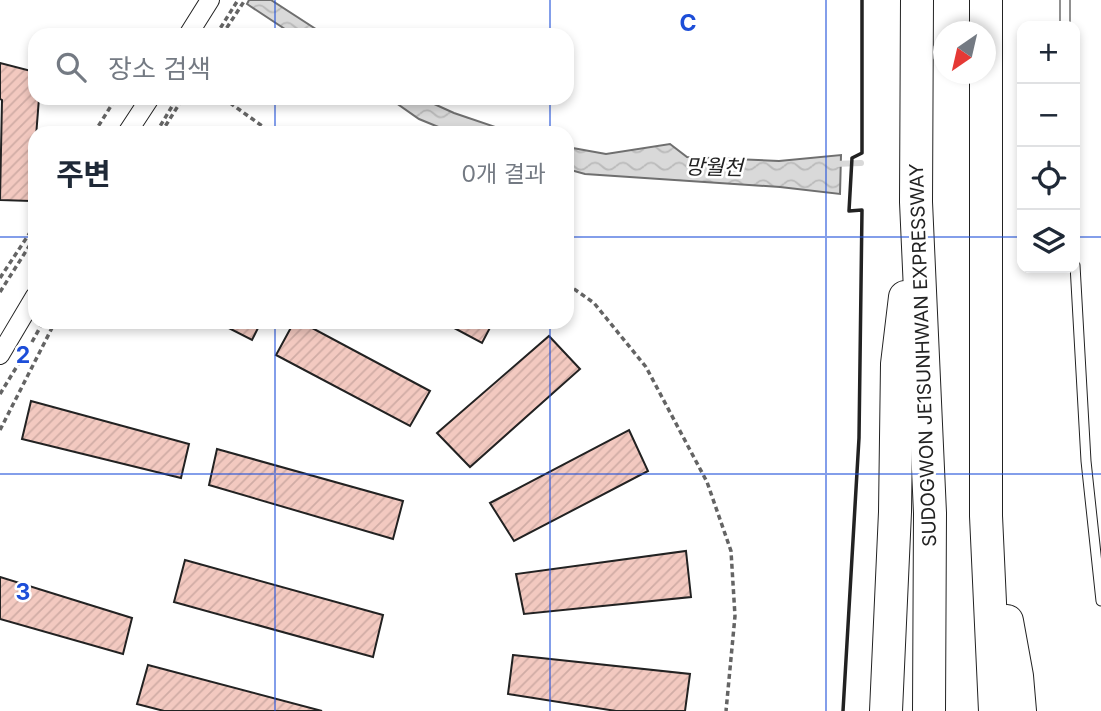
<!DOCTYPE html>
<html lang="ko">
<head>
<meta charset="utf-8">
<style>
	:root { --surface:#fff; --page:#f2f2f3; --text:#1f2937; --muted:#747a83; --line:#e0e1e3 }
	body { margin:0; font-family:Inter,"Noto Sans KR",sans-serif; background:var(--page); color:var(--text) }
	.controls { position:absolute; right:21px; top:21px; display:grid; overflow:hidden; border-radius:14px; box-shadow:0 4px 10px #0003 }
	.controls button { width:63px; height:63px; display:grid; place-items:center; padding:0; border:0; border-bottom:2px solid var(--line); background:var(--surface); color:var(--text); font:35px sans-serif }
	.compass { position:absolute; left:933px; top:21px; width:63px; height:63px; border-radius:50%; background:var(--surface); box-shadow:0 4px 10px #0003; rotate:214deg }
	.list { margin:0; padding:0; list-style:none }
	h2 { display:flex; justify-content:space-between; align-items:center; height:91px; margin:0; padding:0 28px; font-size:30px }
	h2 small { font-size:23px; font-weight:400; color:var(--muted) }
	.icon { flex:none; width:38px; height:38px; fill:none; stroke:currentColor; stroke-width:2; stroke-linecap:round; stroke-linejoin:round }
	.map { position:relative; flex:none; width:1101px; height:711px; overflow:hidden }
	.search { position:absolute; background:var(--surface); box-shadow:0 4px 10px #0003; left:28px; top:28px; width:546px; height:77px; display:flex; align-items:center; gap:18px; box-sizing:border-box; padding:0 24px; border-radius:21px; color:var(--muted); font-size:26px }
	.panel { position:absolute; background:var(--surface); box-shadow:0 4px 10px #0003; left:28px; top:126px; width:546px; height:203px; border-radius:21px }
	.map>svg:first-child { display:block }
	.water { fill:url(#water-waves); stroke:#6f6f6f; stroke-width:2 }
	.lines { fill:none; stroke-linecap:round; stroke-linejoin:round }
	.stream { stroke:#d9d9d9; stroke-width:6 }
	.building { fill:url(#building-hatch); stroke:#222; stroke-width:2 }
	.lane-casing { stroke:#222; stroke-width:11 }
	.street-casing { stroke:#222; stroke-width:20 }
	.highway-casing { stroke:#222; stroke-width:34 }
	.path { stroke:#646464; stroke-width:3.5; stroke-dasharray:5 3.5; stroke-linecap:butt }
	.lane { stroke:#fff; stroke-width:9 }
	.street { stroke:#fff; stroke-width:18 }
	.highway { stroke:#fff; stroke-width:32 }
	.wall { stroke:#222; stroke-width:3.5 }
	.grid { fill:none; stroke:#1d4ed8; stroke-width:2; stroke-opacity:0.55 }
	.labels { text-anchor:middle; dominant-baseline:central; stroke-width:5; stroke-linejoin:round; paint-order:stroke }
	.street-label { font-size:19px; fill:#222; stroke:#fff }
	.water-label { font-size:21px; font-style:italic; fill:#222; stroke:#fff }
	.grid-label { font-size:23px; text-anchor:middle; font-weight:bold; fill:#1d4ed8; stroke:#fff; stroke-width:5; stroke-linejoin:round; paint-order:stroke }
</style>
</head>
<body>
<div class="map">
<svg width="1101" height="711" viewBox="0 0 1101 711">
	<defs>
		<pattern id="water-waves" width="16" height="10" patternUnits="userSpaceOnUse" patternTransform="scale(1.75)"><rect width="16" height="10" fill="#d9d9d9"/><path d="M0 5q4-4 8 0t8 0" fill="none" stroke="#bababa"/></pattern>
		<pattern id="building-hatch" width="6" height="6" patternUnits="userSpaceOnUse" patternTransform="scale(1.75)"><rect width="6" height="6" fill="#f3c9c0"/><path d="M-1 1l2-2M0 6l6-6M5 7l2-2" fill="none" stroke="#d0aca5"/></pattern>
	</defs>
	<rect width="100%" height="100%" fill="#fff"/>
	<!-- water -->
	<g class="water">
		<path d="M249,0H271L325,35H294L247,4Z"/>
		<path d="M389,98H421L454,113L513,133H453L419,119Z"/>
		<path d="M670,144L687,157L779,161L841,155L840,194L780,187L585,174L567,169V147L606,154Z"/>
	</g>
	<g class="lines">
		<!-- stream -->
		<path class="stream" d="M834,164L861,163"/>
	</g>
	<!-- building -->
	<g class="building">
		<path d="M0,63L35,72V98H39L31,201L0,200L2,100L0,99Z"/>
		<path d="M217,322H261L252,340Z"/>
		<path d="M294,322H301L430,391L410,426L276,355Z"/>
		<path d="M443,322H493L482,343Z"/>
		<path d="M549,336L580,369L470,467L437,433Z"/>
		<path d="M31,401L189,444L181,478L22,439Z"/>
		<path d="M629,430L648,471L514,541L490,503Z"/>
		<path d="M217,449L403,501L393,539L209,485Z"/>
		<path d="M686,551L691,597L524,614L516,574Z"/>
		<path d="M185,560L383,615L373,657L174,602Z"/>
		<path d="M0,577L132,618L123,654L0,619Z"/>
		<path d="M513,655L690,674L685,711H616L508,694Z"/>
		<path d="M148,665L322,711H164L137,704Z"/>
	</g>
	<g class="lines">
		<!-- lane casing -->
		<g class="lane-casing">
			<g id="lane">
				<path d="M1065,0V26"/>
				<path d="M1075,265L1086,461L1101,601"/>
			</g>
		</g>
		<!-- street casing -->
		<g class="street-casing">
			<g id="street">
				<path d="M188,35L210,0"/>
				<path d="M127,133L150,98"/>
				<path d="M0,355L35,296"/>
			</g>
		</g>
		<!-- highway casing -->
		<g class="highway-casing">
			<g id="highway">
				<path d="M917,0L916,202L930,513L929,711"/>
				<path d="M986,0V516L995,711"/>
				<path d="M1007,621L1017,676L1020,711"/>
				<path d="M886,711L895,512L897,364L905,297"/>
			</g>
		</g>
		<!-- path -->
		<g class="path">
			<path d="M216,35L238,0"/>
			<path d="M222,35L245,0"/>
			<path d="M223,98L272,133"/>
			<path d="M94,133L116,98"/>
			<path d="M156,133L177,98"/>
			<path d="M161,133L183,98"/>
			<path d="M0,278L35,225"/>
			<path d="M567,284L594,303L646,367L707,482L731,551L735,616L726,711"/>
			<path d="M0,292L35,237"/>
			<path d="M32,342L43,322"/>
			<path d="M0,394L19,363"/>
			<path d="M0,430L55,322H64"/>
		</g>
		<!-- lane -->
		<use href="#lane" class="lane"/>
		<!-- street -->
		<use href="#street" class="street"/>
		<!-- highway -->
		<use href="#highway" class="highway"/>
		<!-- wall -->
		<path class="wall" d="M843,711L859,438L862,210L849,211L852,158L862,153V0"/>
	</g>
	<!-- grid -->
	<path class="grid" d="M275,0V35M550,0V35M826,0V711M275,98V133M550,98V133M0,237H35M567,237H1022M1075,237H1101M275,322V711M550,322V711M0,474H1101"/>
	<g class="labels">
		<!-- street labels -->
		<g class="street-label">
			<text transform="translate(923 355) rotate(-92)">SUDOGWON JE1SUNHWAN EXPRESSWAY</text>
		</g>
		<!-- water labels -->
		<g class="water-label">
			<text transform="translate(714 167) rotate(1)">망월천</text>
		</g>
	</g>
	<g class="grid-label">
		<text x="688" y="31">C</text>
		<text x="23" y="363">2</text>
		<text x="23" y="600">3</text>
	</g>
</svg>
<div class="controls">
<button>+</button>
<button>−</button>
<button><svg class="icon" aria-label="locate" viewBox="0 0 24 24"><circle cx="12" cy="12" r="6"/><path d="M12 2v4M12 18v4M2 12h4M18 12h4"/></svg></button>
<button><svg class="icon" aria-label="layers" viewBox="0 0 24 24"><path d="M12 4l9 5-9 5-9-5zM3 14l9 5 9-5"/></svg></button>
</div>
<svg class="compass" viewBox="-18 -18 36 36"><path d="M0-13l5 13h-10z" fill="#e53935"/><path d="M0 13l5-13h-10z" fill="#747a83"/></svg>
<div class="search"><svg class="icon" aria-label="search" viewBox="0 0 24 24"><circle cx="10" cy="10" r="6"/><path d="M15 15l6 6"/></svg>장소 검색</div>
<section class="panel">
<h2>주변<small>0개 결과</small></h2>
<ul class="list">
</ul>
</section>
</div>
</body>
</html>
